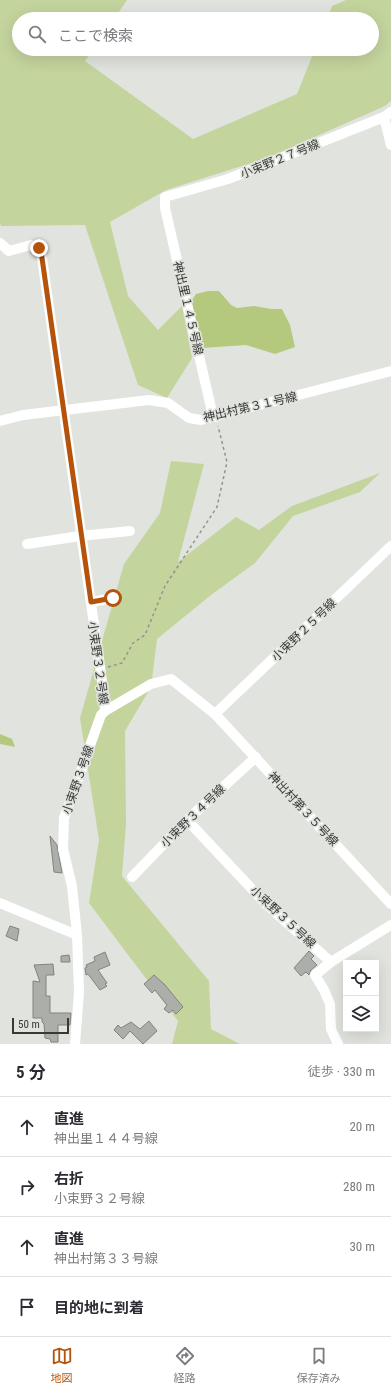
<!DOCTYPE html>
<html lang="ja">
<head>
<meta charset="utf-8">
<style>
	:root { --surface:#fff; --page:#f2f2f3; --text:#2b2b33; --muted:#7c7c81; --line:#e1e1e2; --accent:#b45309 }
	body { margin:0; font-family:"Roboto Condensed","Noto Sans JP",sans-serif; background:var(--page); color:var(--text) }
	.controls { position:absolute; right:12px; bottom:12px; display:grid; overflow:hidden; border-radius:0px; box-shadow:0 4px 16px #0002 }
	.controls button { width:36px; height:36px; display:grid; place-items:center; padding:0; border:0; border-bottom:1px solid var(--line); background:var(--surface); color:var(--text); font:20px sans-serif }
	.scale { position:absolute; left:12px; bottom:10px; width:57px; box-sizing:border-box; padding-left:4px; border:2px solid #383836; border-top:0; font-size:11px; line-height:14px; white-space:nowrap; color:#383836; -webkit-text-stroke:3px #e1e3de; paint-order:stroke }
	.stop { position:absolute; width:12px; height:12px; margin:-9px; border:3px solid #b45309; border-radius:50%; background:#fff }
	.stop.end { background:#b45309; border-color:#fff; box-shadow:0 1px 4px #0008 }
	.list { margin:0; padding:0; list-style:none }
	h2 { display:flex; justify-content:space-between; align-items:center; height:52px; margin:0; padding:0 16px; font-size:17px }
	h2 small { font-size:13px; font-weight:400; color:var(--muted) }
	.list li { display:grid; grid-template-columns:26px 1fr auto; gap:12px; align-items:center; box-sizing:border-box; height:60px; padding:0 16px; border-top:1px solid var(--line) }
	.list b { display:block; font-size:15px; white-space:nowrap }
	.list p { margin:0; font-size:13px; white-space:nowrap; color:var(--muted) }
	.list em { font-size:13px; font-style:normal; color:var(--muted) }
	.icon { flex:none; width:22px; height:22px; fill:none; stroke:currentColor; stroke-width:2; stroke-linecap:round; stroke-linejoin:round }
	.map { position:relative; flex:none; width:391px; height:1044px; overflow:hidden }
	.search { position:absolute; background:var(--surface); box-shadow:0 4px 16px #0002; left:12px; right:12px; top:12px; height:44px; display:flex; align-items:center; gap:10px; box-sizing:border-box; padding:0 14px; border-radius:22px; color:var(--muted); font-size:15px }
	.sheet { height:292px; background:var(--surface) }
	nav { display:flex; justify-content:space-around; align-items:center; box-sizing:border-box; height:56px; border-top:1px solid var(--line); background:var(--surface); font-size:11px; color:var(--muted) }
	nav a { display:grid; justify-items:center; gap:2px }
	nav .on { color:var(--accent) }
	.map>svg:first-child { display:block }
	.green { fill:#c4d49d }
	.water { fill:#b4c97d }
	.building { fill:#acaea9; stroke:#82837f }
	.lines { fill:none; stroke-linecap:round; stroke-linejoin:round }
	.path { stroke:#92938f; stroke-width:1.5; stroke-dasharray:3 3; stroke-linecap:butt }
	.minor { stroke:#fff; stroke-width:10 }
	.route { stroke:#b45309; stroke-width:5 }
	.labels { text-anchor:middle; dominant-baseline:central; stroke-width:3.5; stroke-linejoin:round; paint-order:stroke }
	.street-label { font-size:12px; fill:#383836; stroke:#e1e3de }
</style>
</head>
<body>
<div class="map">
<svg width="391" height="1044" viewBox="0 0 391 1044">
	<rect width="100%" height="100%" fill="#e1e3de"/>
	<!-- green -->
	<g class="green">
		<path d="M0,0H127L114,19H19V49H93L85,61L193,139L297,94L315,49H372V19H327L332,6L346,0H391V101L385,106L267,158L166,190L110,222L128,296L158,330L182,306L192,358L167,398L138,385L85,225L1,226L0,222Z"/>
		<path d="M171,461L204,464L178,562L236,517L259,530L292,506L380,473L360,492L293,516L255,563L211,595L157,639L151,687L125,731L126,824L122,876L209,981L211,1029L240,1044H172L178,1021L89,903L99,840L80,718L124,564L160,513Z"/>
	</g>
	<!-- water -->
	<g class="water">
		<path d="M208,291H219L231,305L237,308L254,306L271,309H282L290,325L295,347L275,354L246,345L202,348L190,303L196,294Z"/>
		<path d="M0,734L12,739L15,747L0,744Z"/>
	</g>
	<!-- building -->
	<g class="building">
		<path d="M50,836L57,845L62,873L54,872Z"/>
		<path d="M10,926L19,929L17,941L6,936Z"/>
		<path d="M309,951L314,956L311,959L317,965L311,970L309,975L306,972L301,976L294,968Z"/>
		<path d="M105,952L110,965L98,970L107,983L105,984L107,986L100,990L88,974L86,975L85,968L87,967L86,965L95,961L94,957Z"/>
		<path d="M69,955L70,962H61V956Z"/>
		<path d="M53,964L54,975H46V996H50V1013H71L70,1025H58V1042H51L50,1039L45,1038L44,1024L42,1022V1018H33V981L40,982L34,965Z"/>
		<path d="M154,975L165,985L183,1007L176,1014L173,1010L169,1013L164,1009L167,1005L155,990L152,993L144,984Z"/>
		<path d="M149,1021L157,1031L143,1044L130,1031L123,1039L114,1030L118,1025L121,1028L131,1022L140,1029Z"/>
	</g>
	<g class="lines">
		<!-- path -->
		<path class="path" d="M108,667L122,663L133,643L145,635L165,586L217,507L227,462L218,426"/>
		<!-- minor -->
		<g class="minor">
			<path d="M384,117L391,145"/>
			<path d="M0,243L9,251L31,245L41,251L103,688L105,711"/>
			<path d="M216,417L212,412L165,208V197L228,179L384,117L391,112"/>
			<path d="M0,421L23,415L149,400L168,403L189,418L201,420L391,371"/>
			<path d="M27,544L80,536L130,531"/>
			<path d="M91,602L113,598"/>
			<path d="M215,714L391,546"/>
			<path d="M187,820L267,905L331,962L391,925"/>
			<path d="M132,877L187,820L256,757"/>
			<path d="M0,903L77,935"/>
			<path d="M331,962L315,975L324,990L330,1004L331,1029L338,1044"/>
			<path d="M75,1044L79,992L77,935L72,886L63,849L64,818L101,715L105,711L151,684L171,679L215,714L391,904"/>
		</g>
	</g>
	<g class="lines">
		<!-- route -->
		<path class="route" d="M39,248L41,251L91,602L113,598"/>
	</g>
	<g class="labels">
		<!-- street labels -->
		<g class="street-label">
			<text transform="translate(280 159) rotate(-22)">小束野２７号線</text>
			<text transform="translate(188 308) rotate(77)">神出里１４５号線</text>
			<text transform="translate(250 407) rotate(-13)">神出村第３１号線</text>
			<text transform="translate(304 630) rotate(-44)">小束野２５号線</text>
			<text transform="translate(98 663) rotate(82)">小束野３２号線</text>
			<text transform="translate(78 780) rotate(-71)">小束野３号線</text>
			<text transform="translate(303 809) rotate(47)">神出村第３５号線</text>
			<text transform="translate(193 816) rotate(-44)">小束野３４号線</text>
			<text transform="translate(283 917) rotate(43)">小束野３５号線</text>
		</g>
	</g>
</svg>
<div class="controls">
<button><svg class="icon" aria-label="locate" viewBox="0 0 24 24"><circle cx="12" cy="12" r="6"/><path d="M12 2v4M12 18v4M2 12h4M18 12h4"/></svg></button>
<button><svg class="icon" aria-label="layers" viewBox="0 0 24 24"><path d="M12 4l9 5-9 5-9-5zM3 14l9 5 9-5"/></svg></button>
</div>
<div class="scale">50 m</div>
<div class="stop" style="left:113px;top:598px"></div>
<div class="stop end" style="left:39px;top:248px"></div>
<div class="search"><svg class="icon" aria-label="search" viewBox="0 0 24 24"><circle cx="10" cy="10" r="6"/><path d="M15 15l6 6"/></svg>ここで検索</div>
</div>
<section class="sheet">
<h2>5 分<small>徒歩 · 330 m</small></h2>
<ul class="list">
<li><svg class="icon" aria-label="ahead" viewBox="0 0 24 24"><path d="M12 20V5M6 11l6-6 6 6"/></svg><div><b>直進</b><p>神出里１４４号線</p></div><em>20 m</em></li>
<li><svg class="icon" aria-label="right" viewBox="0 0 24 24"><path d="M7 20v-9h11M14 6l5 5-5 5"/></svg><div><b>右折</b><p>小束野３２号線</p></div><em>280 m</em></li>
<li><svg class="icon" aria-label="ahead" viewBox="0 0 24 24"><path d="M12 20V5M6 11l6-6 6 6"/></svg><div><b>直進</b><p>神出村第３３号線</p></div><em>30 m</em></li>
<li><svg class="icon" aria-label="arrive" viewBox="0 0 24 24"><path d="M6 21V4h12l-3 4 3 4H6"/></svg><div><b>目的地に到着</b></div></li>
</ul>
</section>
<nav>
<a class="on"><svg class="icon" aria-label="map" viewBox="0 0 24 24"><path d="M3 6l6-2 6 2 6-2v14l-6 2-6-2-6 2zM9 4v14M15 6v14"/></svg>地図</a>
<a><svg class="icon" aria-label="directions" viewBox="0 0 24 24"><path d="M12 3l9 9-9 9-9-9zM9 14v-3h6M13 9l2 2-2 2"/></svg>経路</a>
<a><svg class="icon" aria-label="saved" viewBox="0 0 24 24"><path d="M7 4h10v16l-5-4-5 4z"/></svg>保存済み</a>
</nav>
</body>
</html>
